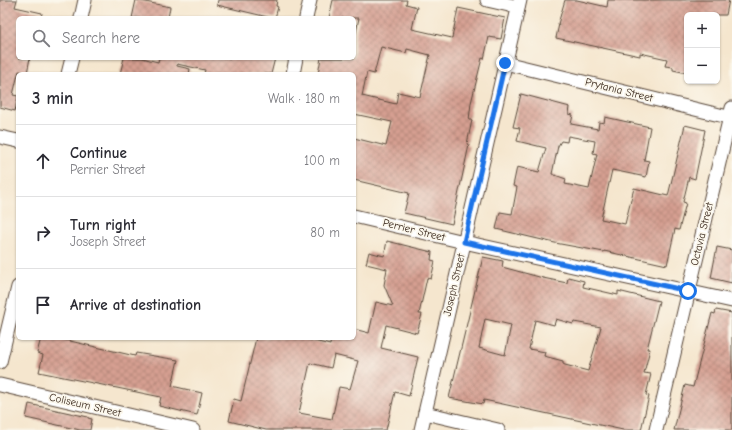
<!DOCTYPE html>
<html lang="en">
<head>
<meta charset="utf-8">
<style>
	:root { --surface:#fff; --page:#f2f2f3; --text:#2b2b33; --muted:#7c7c81; --line:#e1e1e2 }
	body { margin:0; font-family:"Comic Neue",sans-serif; background:var(--page); color:var(--text) }
	.controls { position:absolute; right:12px; top:12px; display:grid; overflow:hidden; border-radius:6px; box-shadow:0 1px 3px #0004 }
	.controls button { width:36px; height:36px; display:grid; place-items:center; padding:0; border:0; border-bottom:1px solid var(--line); background:var(--surface); color:var(--text); font:20px sans-serif }
	.stop { position:absolute; width:12px; height:12px; margin:-9px; border:3px solid #1a73e8; border-radius:50%; background:#fff }
	.stop.end { background:#1a73e8; border-color:#fff; box-shadow:0 1px 4px #0008 }
	.list { margin:0; padding:0; list-style:none }
	h2 { display:flex; justify-content:space-between; align-items:center; height:52px; margin:0; padding:0 16px; font-size:17px }
	h2 small { font-size:13px; font-weight:400; color:var(--muted) }
	.list li { display:grid; grid-template-columns:26px 1fr auto; gap:12px; align-items:center; box-sizing:border-box; height:72px; padding:0 16px; border-top:1px solid var(--line) }
	.list b { display:block; font-size:15px; white-space:nowrap }
	.list p { margin:0; font-size:13px; white-space:nowrap; color:var(--muted) }
	.list em { font-size:13px; font-style:normal; color:var(--muted) }
	.icon { flex:none; width:22px; height:22px; fill:none; stroke:currentColor; stroke-width:2; stroke-linecap:round; stroke-linejoin:round }
	.map { position:relative; flex:none; width:732px; height:430px; overflow:hidden }
	.search { position:absolute; background:var(--surface); box-shadow:0 1px 3px #0004; left:16px; top:16px; width:340px; height:44px; display:flex; align-items:center; gap:10px; box-sizing:border-box; padding:0 14px; border-radius:6px; color:var(--muted); font-size:15px }
	.panel { position:absolute; background:var(--surface); box-shadow:0 1px 3px #0004; left:16px; top:72px; width:340px; height:268px; border-radius:6px }
	.map>svg:first-child { display:block }
	.building { fill:url(#building-cross-hatch); fill-rule:evenodd }
	.lines { fill:none; stroke-linecap:round; stroke-linejoin:round }
	.minor-casing { stroke:#574638; stroke-width:15 }
	.minor { stroke:#fff; stroke-width:13 }
	.route { stroke:#1a73e8; stroke-width:5 }
	.labels { text-anchor:middle; dominant-baseline:central; stroke-width:3.5; stroke-linejoin:round; paint-order:stroke }
	.street-label { font-size:11px; fill:#3b2a1e; stroke:#fbf7ec }
</style>
</head>
<body>
<div class="map">
<svg width="732" height="430" viewBox="0 0 732 430">
	<defs>
		<pattern id="building-cross-hatch" width="8" height="8" patternUnits="userSpaceOnUse"><rect width="8" height="8" fill="#d59f91"/><path d="M0 0l8 8M0 8l8-8" fill="none" stroke="#ae8276"/></pattern>
	</defs>
	<rect width="100%" height="100%" fill="#fbf7ec"/>
	<filter id="ink" filterUnits="userSpaceOnUse"><feTurbulence type="fractalNoise" baseFrequency=".025" numOctaves="2"/><feDisplacementMap in="SourceGraphic" scale="8" xChannelSelector="R" yChannelSelector="G"/><feConvolveMatrix kernelMatrix="1 2 1 2 8 2 1 2 1" color-interpolation-filters="sRGB"/></filter>
	<filter id="wash" filterUnits="userSpaceOnUse"><feTurbulence type="fractalNoise" baseFrequency=".012" numOctaves="4" result="noise"/><feDisplacementMap in="SourceGraphic" scale="16" xChannelSelector="R" yChannelSelector="G"/><feGaussianBlur stdDeviation="0.9" result="paint"/><feColorMatrix in="noise" values="0 0 0 0 0 0 0 0 0 0 0 0 0 0 0 0 0 1.4 0 .05"/><feComposite in="paint" operator="in"/></filter>
	<g filter="url(#wash)">
		<rect width="100%" height="100%" fill="#f5e6ce"/>
		<g id="blocks">
			<!-- building -->
			<g class="building">
				<path d="M0,0H17L15,7L42,13L41,18H18V58H30L27,73L19,71L18,74L13,95L18,96L15,111L0,107Z"/>
				<path d="M136,0L170,7L168,18H132Z"/>
				<path d="M218,0H277L276,6L278,7L275,18H272L217,5Z"/>
				<path d="M333,0H407L406,4L417,7L412,29L452,38L458,8L505,18L501,39L489,37L484,59L482,58L471,103L469,120H472L467,144L469,145L452,224L404,213L409,193L354,180V138L386,146L392,122L354,114V74H318L321,58H354V41L359,18H329ZM381,47L406,53L407,49L430,55L420,97L398,92L396,104L362,96L367,72L374,74Z"/>
				<path d="M565,0H577L607,7L608,0H729L726,15H687V73L673,70V67L665,66L667,59L640,53V56L556,38L559,24H558Z"/>
				<path d="M124,58H142L158,62L159,58H275L271,74H204L205,70L177,64V66L190,69L189,74H120Z"/>
				<path d="M521,94L570,107L569,114L573,115L571,124L598,129L599,122L604,123L605,117L650,127L644,160L649,161L646,177L612,170L601,219L625,224L634,188L668,196L685,125L705,130L695,179L689,177L683,202L686,203L679,230L675,229L667,265L604,251V252L555,243L496,229L500,212L512,214L517,187L513,186L517,167L539,172L546,148L517,141L520,128L513,127ZM568,136L595,141L593,153L597,154L589,189L565,184L566,179L552,174L558,146L561,141L567,142Z"/>
				<path d="M387,241L432,252L431,260L435,261L431,279L427,278L419,314H422L417,333L386,325L381,348L418,357L409,396L395,392L386,430H266L229,421L234,399L241,401L256,338H302L330,345L331,338H354V329L369,333L376,302L393,306L384,285L387,269L366,264L369,252L384,256ZM334,355L358,361L350,389L339,387L332,419L299,413L310,363L331,368Z"/>
				<path d="M717,247L732,250V283L711,278Z"/>
				<path d="M483,257L503,261L502,267L543,278L567,283L568,277L584,281L583,287L618,295V291L659,301L647,349H650L644,373L651,374L646,395L649,396L641,430H623L484,400L483,404L449,398ZM485,319L511,325L505,355L479,348ZM556,319L573,324L574,322L601,327L588,371L565,365L563,364V361L544,356L545,352L529,349L535,320L554,325Z"/>
				<path d="M716,310L732,313V430H674L685,385L693,387L712,313L715,314Z"/>
				<path d="M41,338H57L135,356L136,353L178,360L172,386L202,393L197,415L159,406L161,397L39,372L43,355L37,353Z"/>
				<path d="M29,404L88,417V418L92,419L90,430H80L26,418Z"/>
			</g>
		</g>
	</g>
	<g filter="url(#ink)">
		<use href="#blocks" fill-opacity="0" stroke="#574638" stroke-width="1"/>
		<g class="lines">
			<!-- minor casing -->
			<g class="minor-casing">
				<g id="minor">
					<path d="M487,0L518,7"/>
					<path d="M81,18L85,0"/>
					<path d="M306,18L310,0"/>
					<path d="M505,63L732,118"/>
					<path d="M68,74L72,58"/>
					<path d="M293,74L296,58"/>
					<path d="M0,137L18,141"/>
					<path d="M354,216L464,242L732,301"/>
					<path d="M0,362L18,287"/>
					<path d="M0,385L193,430"/>
					<path d="M425,413L498,430"/>
					<path d="M421,430L520,0"/>
					<path d="M656,430L732,108"/>
				</g>
			</g>
			<!-- minor -->
			<use href="#minor" class="minor"/>
		</g>
	</g>
	<g class="lines" filter="url(#ink)">
		<!-- route -->
		<path class="route" d="M505,63L464,242L688,291"/>
	</g>
	<g class="labels">
		<!-- street labels -->
		<g class="street-label">
			<text transform="translate(619 90) rotate(14)">Prytania Street</text>
			<text transform="translate(414 230) rotate(14)">Perrier Street</text>
			<text transform="translate(702 234) rotate(-76)">Octavia Street</text>
			<text transform="translate(454 285) rotate(-77)">Joseph Street</text>
			<text transform="translate(85 405) rotate(13)">Coliseum Street</text>
		</g>
	</g>
</svg>
<div class="controls">
<button>+</button>
<button>−</button>
</div>
<div class="stop" style="left:688px;top:291px"></div>
<div class="stop end" style="left:505px;top:63px"></div>
<div class="search"><svg class="icon" aria-label="search" viewBox="0 0 24 24"><circle cx="10" cy="10" r="6"/><path d="M15 15l6 6"/></svg>Search here</div>
<section class="panel">
<h2>3 min<small>Walk · 180 m</small></h2>
<ul class="list">
<li><svg class="icon" aria-label="ahead" viewBox="0 0 24 24"><path d="M12 20V5M6 11l6-6 6 6"/></svg><div><b>Continue</b><p>Perrier Street</p></div><em>100 m</em></li>
<li><svg class="icon" aria-label="right" viewBox="0 0 24 24"><path d="M7 20v-9h11M14 6l5 5-5 5"/></svg><div><b>Turn right</b><p>Joseph Street</p></div><em>80 m</em></li>
<li><svg class="icon" aria-label="arrive" viewBox="0 0 24 24"><path d="M6 21V4h12l-3 4 3 4H6"/></svg><div><b>Arrive at destination</b></div></li>
</ul>
</section>
</div>
</body>
</html>
